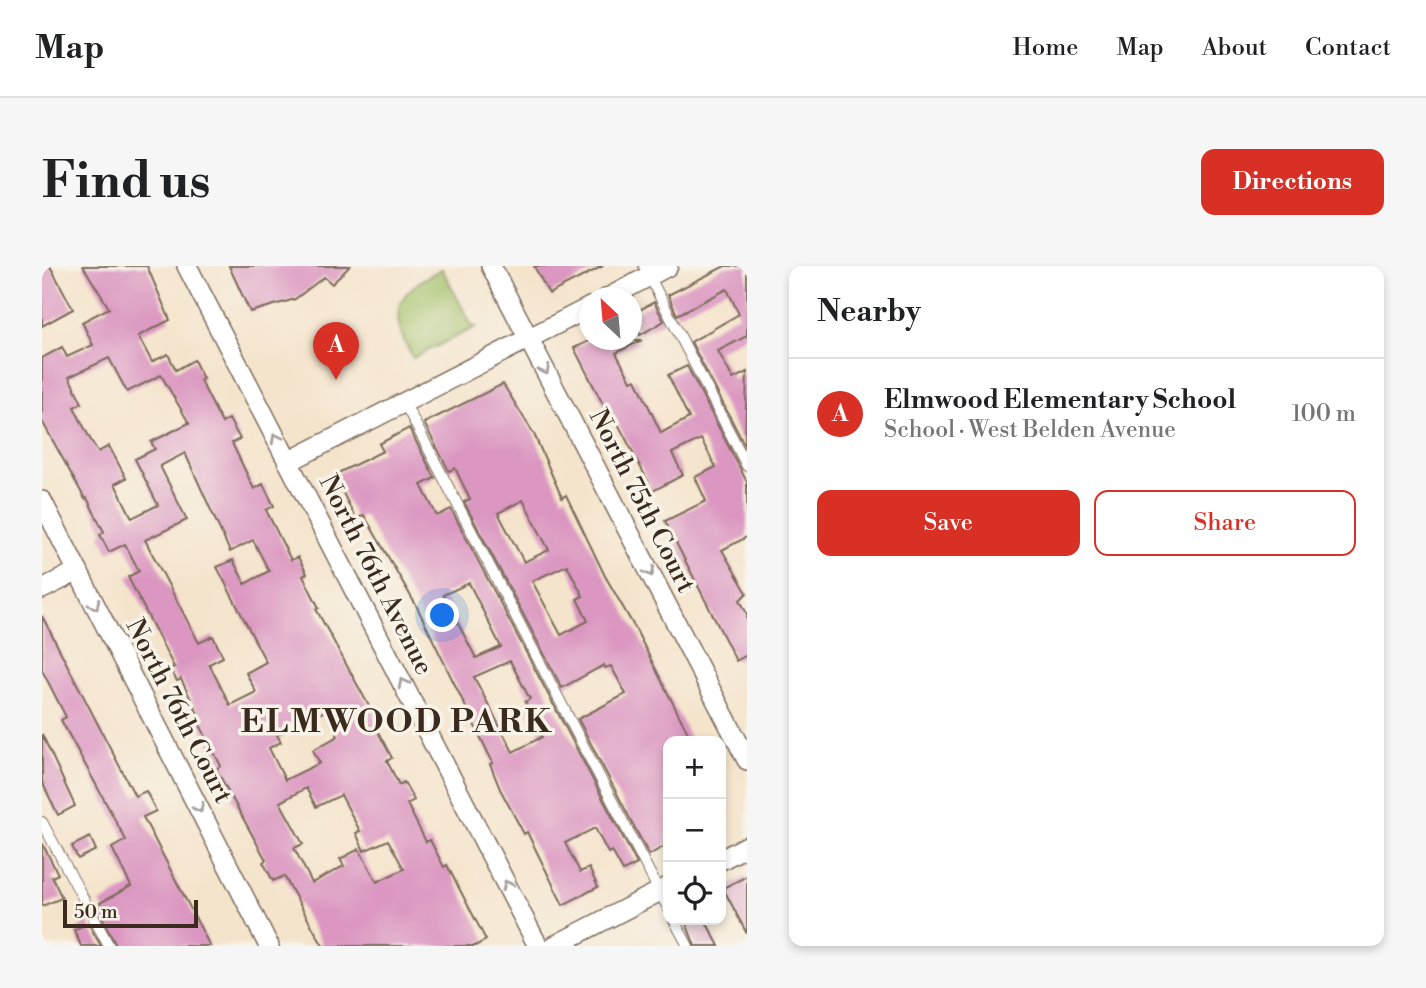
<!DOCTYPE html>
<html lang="en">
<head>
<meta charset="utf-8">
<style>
	:root { --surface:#fff; --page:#f6f6f6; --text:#202124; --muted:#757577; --line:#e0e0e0; --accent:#d93025 }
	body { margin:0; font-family:"Libre Bodoni",serif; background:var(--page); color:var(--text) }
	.controls { position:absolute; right:21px; bottom:21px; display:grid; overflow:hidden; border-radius:14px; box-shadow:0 4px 10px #0003 }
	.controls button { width:63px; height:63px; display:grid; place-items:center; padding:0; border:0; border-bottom:2px solid var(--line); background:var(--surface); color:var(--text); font:35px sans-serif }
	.compass { position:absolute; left:537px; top:21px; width:63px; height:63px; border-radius:50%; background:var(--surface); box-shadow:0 4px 10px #0003; rotate:334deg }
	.scale { position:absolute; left:21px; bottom:18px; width:135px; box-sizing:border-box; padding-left:7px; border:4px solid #3b2a1e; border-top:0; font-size:19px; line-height:24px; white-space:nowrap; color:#3b2a1e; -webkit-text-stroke:5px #f7f3e8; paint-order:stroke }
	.you { position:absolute; left:401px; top:350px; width:24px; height:24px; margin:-18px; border:5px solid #fff; border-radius:50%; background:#1a73e8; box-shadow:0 0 0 10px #1a73e833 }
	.badge { display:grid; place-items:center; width:46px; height:46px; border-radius:50%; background:var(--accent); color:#fff; font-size:23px; font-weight:700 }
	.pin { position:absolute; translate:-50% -58px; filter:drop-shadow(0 2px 4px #0008) }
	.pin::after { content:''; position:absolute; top:37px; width:24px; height:21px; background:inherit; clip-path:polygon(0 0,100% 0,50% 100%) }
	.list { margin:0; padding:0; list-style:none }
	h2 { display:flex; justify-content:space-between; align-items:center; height:91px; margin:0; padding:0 28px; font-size:30px }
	h2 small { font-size:23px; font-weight:400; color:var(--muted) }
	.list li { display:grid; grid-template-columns:46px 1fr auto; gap:21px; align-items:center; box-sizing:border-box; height:112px; padding:0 28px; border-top:2px solid var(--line) }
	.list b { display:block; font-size:26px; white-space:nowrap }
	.list p { margin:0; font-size:23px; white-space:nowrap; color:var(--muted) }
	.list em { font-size:23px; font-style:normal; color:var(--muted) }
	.actions { display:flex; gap:14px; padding:21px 28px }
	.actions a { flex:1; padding:16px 0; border:2px solid var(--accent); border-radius:14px; text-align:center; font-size:24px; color:var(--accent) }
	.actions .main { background:var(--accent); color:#fff }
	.icon { flex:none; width:38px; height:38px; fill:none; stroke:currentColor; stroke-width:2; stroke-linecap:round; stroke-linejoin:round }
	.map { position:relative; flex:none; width:705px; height:680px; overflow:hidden; border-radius:14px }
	header { display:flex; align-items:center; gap:42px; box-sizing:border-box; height:98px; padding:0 35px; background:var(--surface); border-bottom:2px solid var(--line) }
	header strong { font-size:33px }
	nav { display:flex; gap:38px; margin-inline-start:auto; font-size:24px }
	.intro { display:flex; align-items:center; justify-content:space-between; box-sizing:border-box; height:168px; padding:0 42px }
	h1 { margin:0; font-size:49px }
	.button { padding:18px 32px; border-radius:14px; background:var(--accent); color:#fff; font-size:24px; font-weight:700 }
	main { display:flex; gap:42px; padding:0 42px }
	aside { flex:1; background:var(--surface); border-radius:14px; box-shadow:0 4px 10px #0003 }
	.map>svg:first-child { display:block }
	.green { fill:#a2c067; stroke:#6e7542; stroke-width:2 }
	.building { fill:#db97c1; fill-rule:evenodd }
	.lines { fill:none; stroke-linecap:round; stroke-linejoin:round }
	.service-casing { stroke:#7c6b5b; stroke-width:12 }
	.minor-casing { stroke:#7c6b5b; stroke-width:22 }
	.service { stroke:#fff; stroke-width:10 }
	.minor { stroke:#fff; stroke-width:19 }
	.oneway { stroke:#a79f9a }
	.labels { text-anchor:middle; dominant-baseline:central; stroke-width:7; stroke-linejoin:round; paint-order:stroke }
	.street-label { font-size:26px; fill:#3b2a1e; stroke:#f7f3e8 }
	.district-label { font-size:33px; font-weight:bold; letter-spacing:2px; fill:#3b2a1e; stroke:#f7f3e8 }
</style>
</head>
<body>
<header>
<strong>Map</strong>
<nav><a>Home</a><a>Map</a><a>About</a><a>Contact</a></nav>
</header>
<div class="intro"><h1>Find us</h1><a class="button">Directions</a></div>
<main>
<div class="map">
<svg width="705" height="680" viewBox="0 0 705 680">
	<rect width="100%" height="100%" fill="#f7f3e8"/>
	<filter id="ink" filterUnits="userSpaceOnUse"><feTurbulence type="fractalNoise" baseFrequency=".0143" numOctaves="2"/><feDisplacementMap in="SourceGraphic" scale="14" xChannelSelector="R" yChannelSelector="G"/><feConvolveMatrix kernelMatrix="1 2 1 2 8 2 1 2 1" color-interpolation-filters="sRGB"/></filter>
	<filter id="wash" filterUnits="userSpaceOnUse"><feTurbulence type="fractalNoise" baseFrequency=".00686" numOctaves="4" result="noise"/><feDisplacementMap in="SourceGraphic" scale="28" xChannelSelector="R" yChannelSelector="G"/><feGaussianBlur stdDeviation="1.57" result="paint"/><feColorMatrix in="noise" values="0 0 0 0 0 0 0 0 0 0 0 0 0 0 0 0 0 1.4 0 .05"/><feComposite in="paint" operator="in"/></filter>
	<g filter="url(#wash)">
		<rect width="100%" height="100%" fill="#f5e4cc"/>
		<!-- green -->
		<path class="green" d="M400,3L430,60L434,61L371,92C345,46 352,27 400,3Z"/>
		<g id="blocks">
			<!-- building -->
			<g class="building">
				<path d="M0,0H8L31,43L0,60Z"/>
				<path d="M41,0H105L128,54L96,70L110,96L126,88L134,104L152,94L161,113L158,114L180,157L187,153L198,173L190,177L212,223L221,218L232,240L224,244L249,294L256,291L265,308L261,310L277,342L274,343L339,462L335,464L350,492L345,495L357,519L362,516L372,534L365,538L384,576L388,574L402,601L405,599L444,674L433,680H281L242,610L231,615L221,596L224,594L174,503L179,500L156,455L159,454L139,413L135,415L128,403L132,401L86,311L97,305L83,278L67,286L58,269L62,266L45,232L43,233L0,155V92L20,81L25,91L51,79L40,56L67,42ZM67,92L85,126L119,109L147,157L109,176L113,183L93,193L116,239L90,252L73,218L84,212L67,180L56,186L47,171L32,141L40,137L27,111ZM143,187L188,286L211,274L227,305L203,318L191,294L175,301L224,396L204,407L214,426L188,439L167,398L181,391L171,370L157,377L103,274L145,254L118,200ZM283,445L296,470L271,484L278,497L243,514L227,482L239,476L235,469ZM264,522L274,541L299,529L318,565L314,567L322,585L346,574L362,603L335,616L317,583L298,593L302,600L270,617L252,582L261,578L238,536Z"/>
				<path d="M187,0H308L290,18L282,11L253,33L208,46Z"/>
				<path d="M492,0H561L507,28Z"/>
				<path d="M683,0H705V70L676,85L691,113L705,106L703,180L649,76L697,48L685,23L635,49L626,29Z"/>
				<path d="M612,36L622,55L598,69L590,48Z"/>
				<path d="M549,74H600L574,87L589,115L594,113L619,167L647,152L626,109L645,100L705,216V271L680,284L705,327L698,334L705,348V389L694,395L623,255L664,235L653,211L674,201L659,173L630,187L641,209L611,225L571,148L567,150L532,82Z"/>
				<path d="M461,118L492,168L520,232L524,229L563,310L593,362L650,475H626V578L607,589L536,453L584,428L569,400L563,402L562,399L520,422L422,236L428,233L413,202L407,205L382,157ZM481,234L507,284L482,296L456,247ZM525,299L541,330L535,333L546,355L519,369L490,315Z"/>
				<path d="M367,162L393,212L379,219L395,250L409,243L595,598L581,605L570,585L566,587L553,562L523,577L538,606L547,602L556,621L521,639L485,566L482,568L458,523L448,498L451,497L375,341L322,249L314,253L292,209L341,185L337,178ZM427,317L459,381L434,392L401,329ZM468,395L488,433L483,436L500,471L471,486L432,411Z"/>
				<path d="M0,350L93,530L104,525L114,545L101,551L168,680H74L60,651L64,648L58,637L89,620L70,582L84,574L19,454L24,451L0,404Z"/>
				<path d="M0,468L33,540L16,549L0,516Z"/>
				<path d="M48,571L54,584L36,593L30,580Z"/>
				<path d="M0,577L16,608L10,611L20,632L0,640Z"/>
				<path d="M705,610V668L681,622Z"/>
				<path d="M643,654H663L677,680H653Z"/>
				<path d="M46,657L59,680H39L32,664Z"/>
			</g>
		</g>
	</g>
	<g filter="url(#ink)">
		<use href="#blocks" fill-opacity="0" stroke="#7c6b5b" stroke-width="2"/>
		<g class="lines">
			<!-- service casing -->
			<g class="service-casing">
				<g id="service">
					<path d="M602,0L705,200"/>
					<path d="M362,136L626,642"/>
					<path d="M0,556L67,680"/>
					<path d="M632,654L646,680"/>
				</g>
			</g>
			<!-- minor casing -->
			<g class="minor-casing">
				<g id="minor">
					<path d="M145,0L496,680"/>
					<path d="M449,0L705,494"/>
					<path d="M566,32L626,0"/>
					<path d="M246,196L548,41"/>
					<path d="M0,235L227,680"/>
					<path d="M0,323L36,305"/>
					<path d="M679,594L705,580"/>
					<path d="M512,680L626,621"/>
				</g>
			</g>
			<!-- service -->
			<use href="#service" class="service"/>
			<!-- minor -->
			<use href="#minor" class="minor"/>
		</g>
		<!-- one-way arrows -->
		<defs><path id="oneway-chevron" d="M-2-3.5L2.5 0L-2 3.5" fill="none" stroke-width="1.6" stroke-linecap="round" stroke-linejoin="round" transform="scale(1.75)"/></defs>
		<g class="oneway">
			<use href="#oneway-chevron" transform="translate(503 104) rotate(63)"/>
			<use href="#oneway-chevron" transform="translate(234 172) rotate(-117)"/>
			<use href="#oneway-chevron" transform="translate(608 306) rotate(63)"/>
			<use href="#oneway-chevron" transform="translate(53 339) rotate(63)"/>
			<use href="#oneway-chevron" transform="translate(361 417) rotate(-117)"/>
			<use href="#oneway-chevron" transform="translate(157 542) rotate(63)"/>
			<use href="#oneway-chevron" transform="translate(465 619) rotate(-117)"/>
		</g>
	</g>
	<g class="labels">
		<!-- street labels -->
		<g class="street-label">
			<text transform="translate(600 235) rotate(63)">North 75th Court</text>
			<text transform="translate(334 309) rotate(63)">North 76th Avenue</text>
			<text transform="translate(137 445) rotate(63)">North 76th Court</text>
		</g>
		<!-- district labels -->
		<g class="district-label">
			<text x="355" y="456">ELMWOOD PARK</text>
		</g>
	</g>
</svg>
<div class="controls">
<button>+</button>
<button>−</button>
<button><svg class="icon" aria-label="locate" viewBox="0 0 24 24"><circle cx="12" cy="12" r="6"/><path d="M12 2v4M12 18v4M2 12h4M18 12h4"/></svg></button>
</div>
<svg class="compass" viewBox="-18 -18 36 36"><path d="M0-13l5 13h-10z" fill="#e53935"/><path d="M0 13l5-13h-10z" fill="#757577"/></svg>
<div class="scale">50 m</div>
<div class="you"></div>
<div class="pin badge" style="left:294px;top:114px">A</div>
</div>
<aside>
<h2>Nearby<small></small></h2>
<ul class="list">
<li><span class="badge">A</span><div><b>Elmwood Elementary School</b><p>School · West Belden Avenue</p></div><em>100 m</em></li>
</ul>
<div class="actions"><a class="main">Save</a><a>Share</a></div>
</aside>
</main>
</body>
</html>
